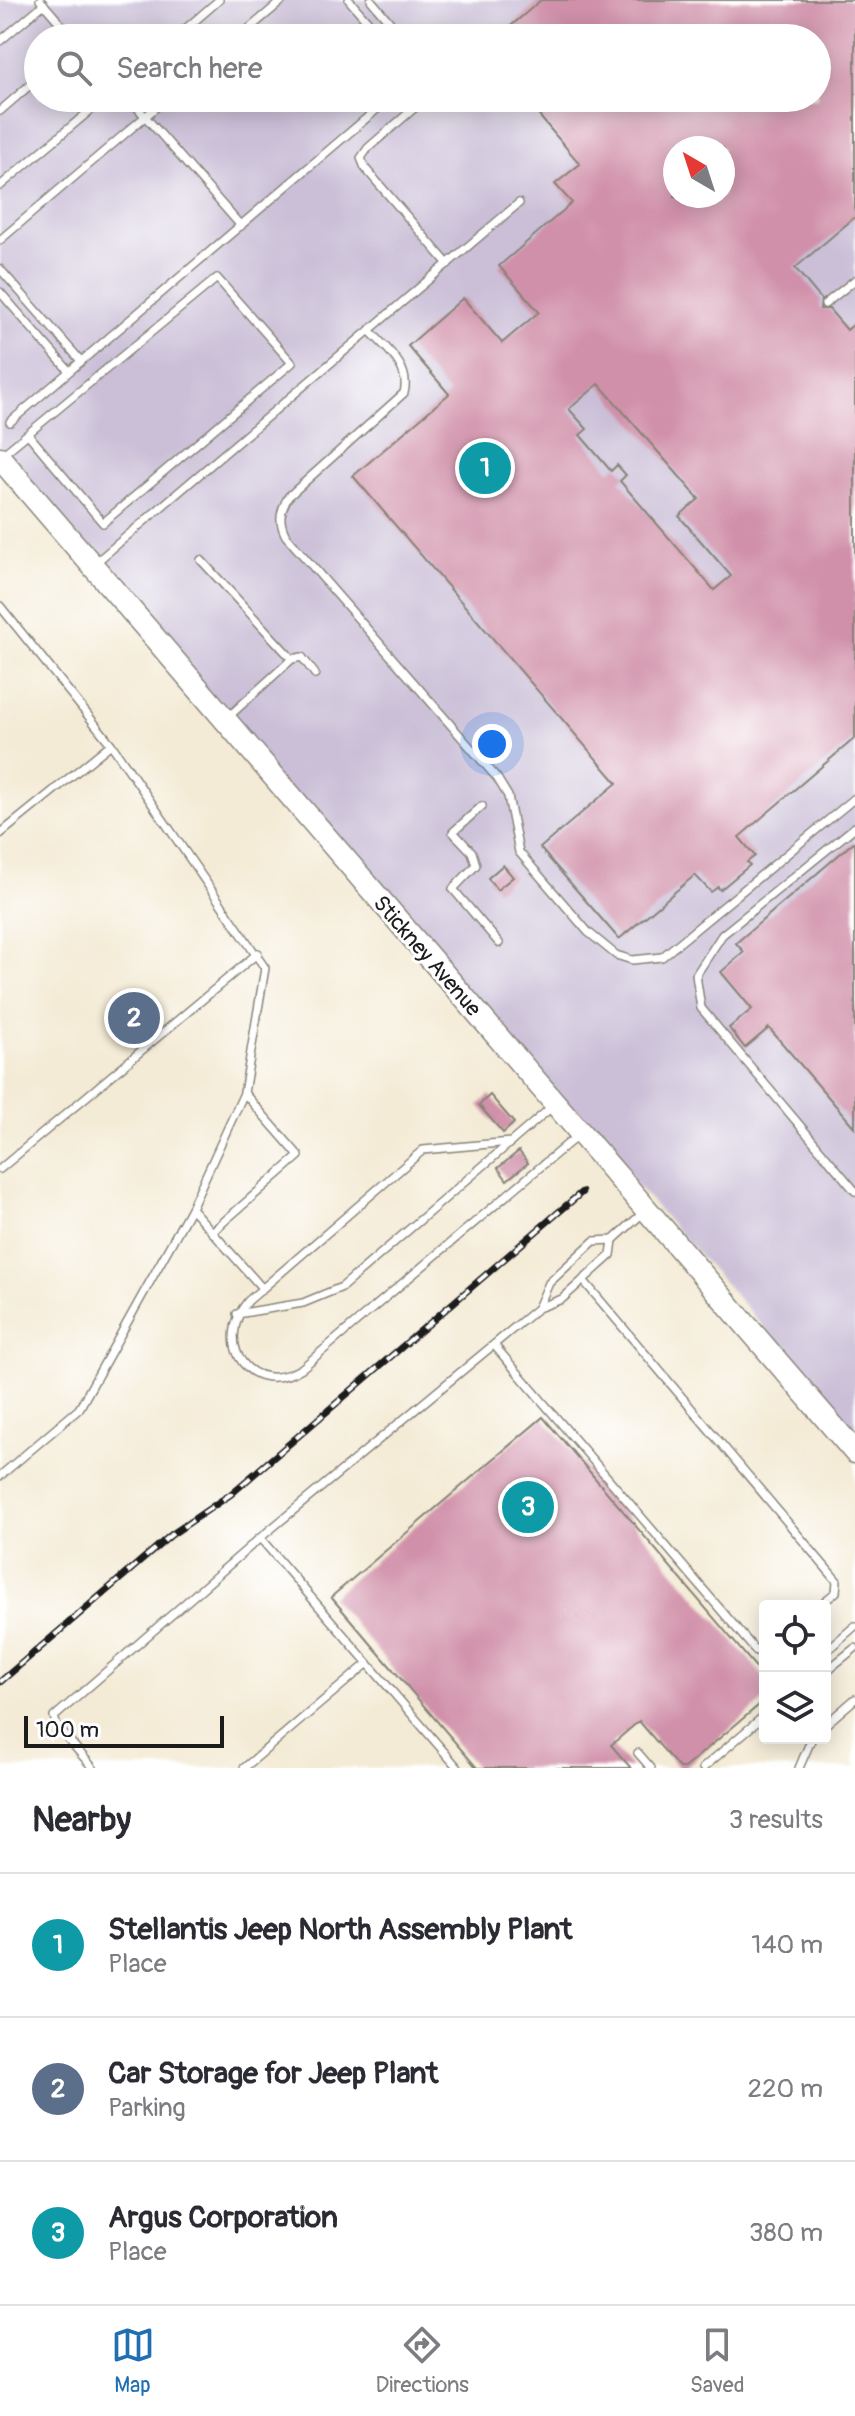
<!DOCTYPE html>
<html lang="en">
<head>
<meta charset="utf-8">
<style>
	:root { --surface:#fff; --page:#f7f7f7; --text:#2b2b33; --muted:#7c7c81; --line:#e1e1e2; --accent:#1f6fb2 }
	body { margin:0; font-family:Pangolin,sans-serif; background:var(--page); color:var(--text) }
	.controls { position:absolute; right:24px; bottom:24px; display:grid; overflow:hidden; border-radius:8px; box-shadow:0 4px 20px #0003 }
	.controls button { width:72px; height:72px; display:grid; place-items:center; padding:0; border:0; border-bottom:2px solid var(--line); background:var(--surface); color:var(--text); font:40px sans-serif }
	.compass { position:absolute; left:663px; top:136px; width:72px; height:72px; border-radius:50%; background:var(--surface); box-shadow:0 4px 20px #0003; rotate:321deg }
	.scale { position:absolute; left:24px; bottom:20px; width:200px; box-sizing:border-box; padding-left:8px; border:4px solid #1c1c1c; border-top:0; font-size:22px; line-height:28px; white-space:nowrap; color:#1c1c1c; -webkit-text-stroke:6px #fff; paint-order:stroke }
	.you { position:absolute; left:492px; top:744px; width:28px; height:28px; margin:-20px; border:6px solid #fff; border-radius:50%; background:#1a73e8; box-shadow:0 0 0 12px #1a73e833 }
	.badge { display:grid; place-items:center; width:52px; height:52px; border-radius:50%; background:var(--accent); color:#fff; font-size:26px; font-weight:700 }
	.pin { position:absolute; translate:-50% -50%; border:4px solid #fff; box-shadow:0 2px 8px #0006 }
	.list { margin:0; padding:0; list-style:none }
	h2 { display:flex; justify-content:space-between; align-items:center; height:104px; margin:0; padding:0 32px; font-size:34px }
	h2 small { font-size:26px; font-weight:400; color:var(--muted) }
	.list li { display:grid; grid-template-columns:52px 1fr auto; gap:24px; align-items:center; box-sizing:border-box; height:144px; padding:0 32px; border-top:2px solid var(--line) }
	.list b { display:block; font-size:30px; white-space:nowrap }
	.list p { margin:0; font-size:26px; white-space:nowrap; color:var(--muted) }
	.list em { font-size:26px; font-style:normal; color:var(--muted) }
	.icon { flex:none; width:44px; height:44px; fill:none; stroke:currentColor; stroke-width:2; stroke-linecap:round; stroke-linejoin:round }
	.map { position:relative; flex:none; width:855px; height:1768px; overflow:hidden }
	.search { position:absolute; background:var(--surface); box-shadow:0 4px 20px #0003; left:24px; right:24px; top:24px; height:88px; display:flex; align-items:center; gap:20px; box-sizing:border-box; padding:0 28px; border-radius:44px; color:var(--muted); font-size:30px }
	.sheet { height:536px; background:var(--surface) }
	nav { display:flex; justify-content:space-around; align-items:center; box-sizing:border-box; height:112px; border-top:2px solid var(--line); background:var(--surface); font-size:22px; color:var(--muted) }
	nav a { display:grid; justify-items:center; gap:4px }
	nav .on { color:var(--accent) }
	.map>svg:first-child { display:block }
	.industrial { fill:#cabfd7; fill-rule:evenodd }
	.building { fill:#d090a9; fill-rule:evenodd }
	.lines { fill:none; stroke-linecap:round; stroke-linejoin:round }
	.lane-casing { stroke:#888479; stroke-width:10 }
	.secondary-casing { stroke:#888479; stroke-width:25 }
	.lane { stroke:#fff; stroke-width:7 }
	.secondary { stroke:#fff; stroke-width:22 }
	.rail-casing { stroke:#1c1c1c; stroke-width:7 }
	.rail { stroke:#fff; stroke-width:4; stroke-dasharray:12; stroke-linecap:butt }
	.labels { text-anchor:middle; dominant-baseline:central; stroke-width:6; stroke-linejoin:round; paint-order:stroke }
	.street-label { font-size:22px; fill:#1c1c1c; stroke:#fff }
</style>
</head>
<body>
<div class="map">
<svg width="855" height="1768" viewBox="0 0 855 1768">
	<rect width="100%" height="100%" fill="#fff"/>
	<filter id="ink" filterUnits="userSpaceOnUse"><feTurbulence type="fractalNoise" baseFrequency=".0125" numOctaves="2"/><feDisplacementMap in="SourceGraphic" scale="16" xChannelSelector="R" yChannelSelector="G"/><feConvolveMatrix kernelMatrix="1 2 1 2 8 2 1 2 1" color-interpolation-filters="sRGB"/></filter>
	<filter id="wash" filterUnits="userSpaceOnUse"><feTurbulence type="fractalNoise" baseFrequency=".006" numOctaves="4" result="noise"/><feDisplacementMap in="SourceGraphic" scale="32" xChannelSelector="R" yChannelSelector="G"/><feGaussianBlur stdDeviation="1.8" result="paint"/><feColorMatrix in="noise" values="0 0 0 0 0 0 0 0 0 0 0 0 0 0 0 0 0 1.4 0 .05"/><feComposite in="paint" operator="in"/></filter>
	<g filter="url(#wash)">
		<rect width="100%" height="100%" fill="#f4ebd6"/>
		<!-- industrial -->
		<path class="industrial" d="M0,0H855V1429L317,828L0,461ZM38,38H817V98H38ZM675,148H723V196H675Z"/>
		<g id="blocks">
			<!-- building -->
			<g class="building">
				<path d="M541,0H855V217L795,268L821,299L820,309H829L847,330L855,323V738L739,837L755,856L747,862L750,865L720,890L718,887L711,892L695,875L619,939L540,848L617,783L353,476L449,394L408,346L463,298L502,343L539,312L499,266L572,203L555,184L580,164L524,98H817V38H497ZM675,148H723V196H675ZM599,384L699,499L679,516L731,576L714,590L620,481L626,475L617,465L611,471L580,435L587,429L569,409Z"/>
				<path d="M855,841V1128L769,1028L745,1048L729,1028L752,1009L721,972L744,952L736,943Z"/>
				<path d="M503,865L513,877L497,890L488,878Z"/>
				<path d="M490,1095L514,1123L503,1133L479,1105Z"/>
				<path d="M519,1151L528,1163L507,1180L498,1168Z"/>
				<path d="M543,1417L765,1678V1700L684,1768H679L639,1721L611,1745L631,1768H477L331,1597Z"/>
			</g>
		</g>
	</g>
	<g filter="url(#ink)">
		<use href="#blocks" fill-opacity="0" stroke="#888479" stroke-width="2"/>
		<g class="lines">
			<!-- lane casing -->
			<g class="lane-casing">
				<g id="lane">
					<path d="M40,0L73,38"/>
					<path d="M349,0L382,38"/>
					<path d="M371,0L403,38"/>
					<path d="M175,38L219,0"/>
					<path d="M238,38L283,0"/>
					<path d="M0,41L44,4"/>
					<path d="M129,98L241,226"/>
					<path d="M426,98L368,148L361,158L365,168L448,264"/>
					<path d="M0,111L38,78"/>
					<path d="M0,186L105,98"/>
					<path d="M0,240L167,98"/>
					<path d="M0,269L81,361"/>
					<path d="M0,292L69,371"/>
					<path d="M825,304L855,280"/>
					<path d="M370,331C387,349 411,367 404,393L288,497C280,512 278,521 286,536L497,778L508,796L519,852L588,932L616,955L632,960L662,957L855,798"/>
					<path d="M10,422L390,98"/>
					<path d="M2,455L217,278L292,363L103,523L28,434"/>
					<path d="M201,560L292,659L226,719"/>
					<path d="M94,564L519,203"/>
					<path d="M0,606L111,744L265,968L244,1093L191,1208L79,1409L0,1476"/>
					<path d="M292,659L302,657L315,674"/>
					<path d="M482,806L453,832L472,852L476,865L453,889L499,943"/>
					<path d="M855,827L722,935L696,975L701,1008L855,1191"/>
					<path d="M0,834L111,744"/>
					<path d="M554,1105L511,1142L423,1150L248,1301C212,1345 252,1399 302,1368L577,1136"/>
					<path d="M0,1169L258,953"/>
					<path d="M191,1208L262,1288"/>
					<path d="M212,1232L299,1156L244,1093"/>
					<path d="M583,1280L837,1581L836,1592L819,1606"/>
					<path d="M538,1308L549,1283L581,1253L594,1241L613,1240L644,1212"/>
					<path d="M237,1314L303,1303L342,1287L511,1142"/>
					<path d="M494,1345L756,1651L765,1652"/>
					<path d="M260,1538L458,1768"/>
					<path d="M825,1652L855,1626"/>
					<path d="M825,1672L855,1648"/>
					<path d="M825,1725L855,1699"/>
					<path d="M638,1753L651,1768"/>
					<path d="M93,1768L57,1726L54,1717L260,1538L538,1308L562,1299L611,1255L613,1240"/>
					<path d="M244,1768L368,1663"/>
					<path d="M703,1768L765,1715"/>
					<path d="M799,1768L812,1738"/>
				</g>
			</g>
			<!-- secondary casing -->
			<g class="secondary-casing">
				<path id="secondary" d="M0,458L855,1452"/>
			</g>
			<!-- lane -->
			<use href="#lane" class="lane"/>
			<!-- secondary -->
			<use href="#secondary" class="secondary"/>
			<!-- rail casing -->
			<g class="rail-casing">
				<path id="rail" d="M0,1682L171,1535L231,1494L582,1192"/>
			</g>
			<!-- rail -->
			<use href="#rail" class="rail"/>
		</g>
	</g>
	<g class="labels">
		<!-- street labels -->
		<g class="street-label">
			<text transform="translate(427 956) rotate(49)">Stickney Avenue</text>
		</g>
	</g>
</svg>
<div class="controls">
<button><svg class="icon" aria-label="locate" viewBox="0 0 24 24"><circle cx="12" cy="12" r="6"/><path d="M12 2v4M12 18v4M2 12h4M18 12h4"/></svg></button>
<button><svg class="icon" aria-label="layers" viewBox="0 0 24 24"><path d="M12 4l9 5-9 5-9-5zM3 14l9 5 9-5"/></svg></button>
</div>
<svg class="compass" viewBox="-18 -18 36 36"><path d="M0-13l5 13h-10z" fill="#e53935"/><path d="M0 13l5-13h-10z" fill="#7c7c81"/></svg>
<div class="scale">100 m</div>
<div class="you"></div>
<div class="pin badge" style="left:485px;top:468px;background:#0f9aa8">1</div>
<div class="pin badge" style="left:134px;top:1018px;background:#5c6f8a">2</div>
<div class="pin badge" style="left:528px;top:1507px;background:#0f9aa8">3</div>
<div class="search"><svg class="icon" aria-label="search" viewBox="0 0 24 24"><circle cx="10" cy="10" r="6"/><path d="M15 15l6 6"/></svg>Search here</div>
</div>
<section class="sheet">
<h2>Nearby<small>3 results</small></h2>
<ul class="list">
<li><span class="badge" style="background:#0f9aa8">1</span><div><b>Stellantis Jeep North Assembly Plant</b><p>Place</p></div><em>140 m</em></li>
<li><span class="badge" style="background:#5c6f8a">2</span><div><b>Car Storage for Jeep Plant</b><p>Parking</p></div><em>220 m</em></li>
<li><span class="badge" style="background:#0f9aa8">3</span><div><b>Argus Corporation</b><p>Place</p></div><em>380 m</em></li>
</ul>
</section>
<nav>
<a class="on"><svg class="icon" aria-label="map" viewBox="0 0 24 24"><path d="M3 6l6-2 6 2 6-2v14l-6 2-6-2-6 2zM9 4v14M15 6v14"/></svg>Map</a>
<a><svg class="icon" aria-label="directions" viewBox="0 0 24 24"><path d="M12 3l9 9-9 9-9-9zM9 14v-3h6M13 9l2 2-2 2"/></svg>Directions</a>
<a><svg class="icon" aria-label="saved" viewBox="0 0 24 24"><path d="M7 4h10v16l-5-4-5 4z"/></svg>Saved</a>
</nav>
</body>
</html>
